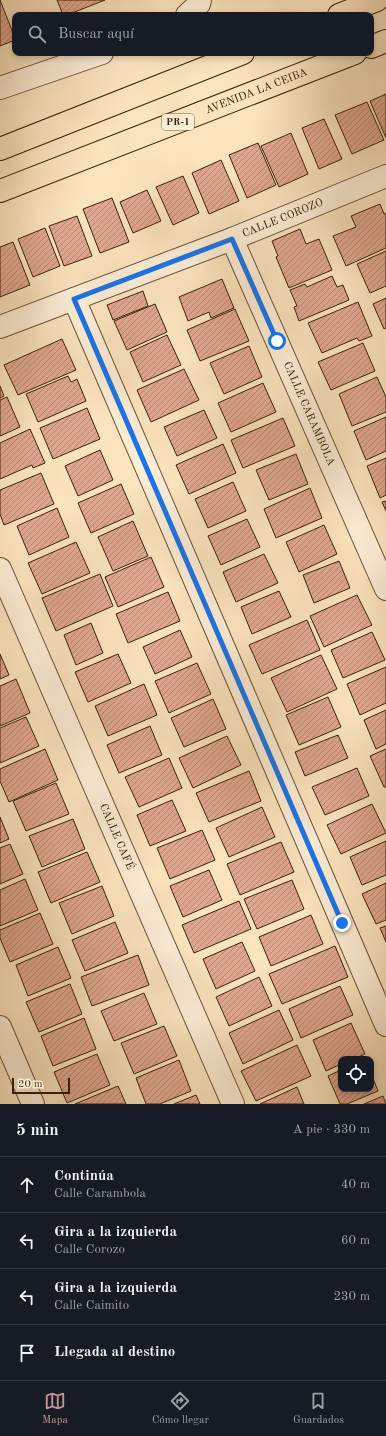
<!DOCTYPE html>
<html lang="es">
<head>
<meta charset="utf-8">
<style>
	:root { --surface:#171b24; --page:#242831; --text:#f1f3f6; --muted:#9ea1a6; --line:#363941; --accent:#c59692 }
	body { margin:0; font-family:"Old Standard TT",serif; background:var(--page); color:var(--text) }
	.controls { position:absolute; right:12px; bottom:12px; display:grid; overflow:hidden; border-radius:8px; box-shadow:0 2px 6px #0003 }
	.controls button { width:36px; height:36px; display:grid; place-items:center; padding:0; border:0; border-bottom:1px solid var(--line); background:var(--surface); color:var(--text); font:20px sans-serif }
	.scale { position:absolute; left:12px; bottom:10px; width:58px; box-sizing:border-box; padding-left:4px; border:2px solid #3c2008; border-top:0; font-size:11px; line-height:14px; white-space:nowrap; color:#3c2008; -webkit-text-stroke:3px #fcedd5; paint-order:stroke }
	.stop { position:absolute; width:12px; height:12px; margin:-9px; border:3px solid #1a73e8; border-radius:50%; background:#fff }
	.stop.end { background:#1a73e8; border-color:#fff; box-shadow:0 1px 4px #0008 }
	.list { margin:0; padding:0; list-style:none }
	h2 { display:flex; justify-content:space-between; align-items:center; height:52px; margin:0; padding:0 16px; font-size:17px }
	h2 small { font-size:13px; font-weight:400; color:var(--muted) }
	.list li { display:grid; grid-template-columns:26px 1fr auto; gap:12px; align-items:center; box-sizing:border-box; height:56px; padding:0 16px; border-top:1px solid var(--line) }
	.list b { display:block; font-size:15px; white-space:nowrap }
	.list p { margin:0; font-size:13px; white-space:nowrap; color:var(--muted) }
	.list em { font-size:13px; font-style:normal; color:var(--muted) }
	.icon { flex:none; width:22px; height:22px; fill:none; stroke:currentColor; stroke-width:2; stroke-linecap:round; stroke-linejoin:round }
	.map { position:relative; flex:none; width:386px; height:1104px; overflow:hidden }
	.search { position:absolute; background:var(--surface); box-shadow:0 2px 6px #0003; left:12px; right:12px; top:12px; height:44px; display:flex; align-items:center; gap:10px; box-sizing:border-box; padding:0 14px; border-radius:8px; color:var(--muted); font-size:15px }
	.sheet { height:276px; background:var(--surface) }
	nav { display:flex; justify-content:space-around; align-items:center; box-sizing:border-box; height:56px; border-top:1px solid var(--line); background:var(--surface); font-size:11px; color:var(--muted) }
	nav a { display:grid; justify-items:center; gap:2px }
	nav .on { color:var(--accent) }
	.map>svg:first-child { display:block }
	.building { fill:url(#building-hatch); stroke:#3c2008 }
	.lines { fill:none; stroke-linecap:round; stroke-linejoin:round }
	.minor-casing { stroke:#6c5136; stroke-width:24 }
	.highway-casing { stroke:#3c2008; stroke-width:24 }
	.minor { stroke:#fcedd5; stroke-width:22 }
	.highway { stroke:#fbe3be; stroke-width:22 }
	.route { stroke:#1a73e8; stroke-width:5 }
	.labels { text-anchor:middle; dominant-baseline:central; stroke-width:3; stroke-linejoin:round; paint-order:stroke }
	.shield { fill:#fcedd5; stroke:#765e46; stroke-width:1 }
	.shield-label { font-size:10px; font-weight:bold; fill:#3c2008 }
	.street-label { font-size:11px; fill:#3c2008; stroke:#fcedd5 }
</style>
</head>
<body>
<div class="map">
<svg width="386" height="1104" viewBox="0 0 386 1104">
	<defs>
		<pattern id="building-hatch" width="6" height="6" patternUnits="userSpaceOnUse"><rect width="6" height="6" fill="#e0a790"/><path d="M-1 1l2-2M0 6l6-6M5 7l2-2" fill="none" stroke="#b78874"/></pattern>
	</defs>
	<rect width="100%" height="100%" fill="#fbe3be"/>
	<filter id="stains"><feTurbulence type="fractalNoise" baseFrequency=".005" numOctaves="4"/><feColorMatrix values="0 0 0 0 .2 0 0 0 0 .09 0 0 0 0 .02 0 0 0 .5 -.17"/></filter>
	<radialGradient id="worn" r=".72"><stop offset=".6" stop-color="#630" stop-opacity="0"/><stop offset="1" stop-color="#630" stop-opacity=".3"/></radialGradient>
	<!-- building -->
	<g class="building">
		<path d="M0,0L15,38V40L0,46Z"/>
		<path d="M57,0H105L67,15H63Z"/>
		<path d="M386,94V138L370,101Z"/>
		<path d="M367,102L384,140L352,154L335,115Z"/>
		<path d="M324,119L342,159L319,169L302,128Z"/>
		<path d="M291,133L308,174L279,187L261,146Z"/>
		<path d="M258,143L276,185L247,198L229,155Z"/>
		<path d="M221,160L239,201L209,214L192,173Z"/>
		<path d="M183,176L199,213L173,225L156,187Z"/>
		<path d="M147,190L161,221L133,233L120,202Z"/>
		<path d="M112,198L129,242L100,253L83,209Z"/>
		<path d="M380,204L384,214L386,213V248L346,266L333,236L356,227L351,216Z"/>
		<path d="M77,216L92,256L64,266L49,226Z"/>
		<path d="M45,228L60,266L33,277L18,239Z"/>
		<path d="M300,229L306,244L319,239L332,270L289,288L276,257L278,256L272,241Z"/>
		<path d="M13,242L30,285L0,297V247Z"/>
		<path d="M386,251V286L370,293L357,264Z"/>
		<path d="M332,276L337,287L343,285L349,300L299,321L294,307L297,306L290,290L305,284L307,287Z"/>
		<path d="M222,279L234,308L211,318L209,312L188,321L179,297Z"/>
		<path d="M143,291L148,306L113,320L107,305Z"/>
		<path d="M386,298V328L384,329L373,304Z"/>
		<path d="M358,302L372,336L359,341L357,338L322,353L308,323Z"/>
		<path d="M155,304L167,332L127,350L114,321Z"/>
		<path d="M235,309L249,341L200,361L187,330Z"/>
		<path d="M167,335L181,365L143,382L130,352Z"/>
		<path d="M62,339L76,370L18,395L4,365Z"/>
		<path d="M363,343L375,371L331,390L318,362Z"/>
		<path d="M249,346L262,377L224,394L210,363Z"/>
		<path d="M184,369L199,400L151,422L137,390Z"/>
		<path d="M68,376L71,382L77,379L86,401L38,422L26,394Z"/>
		<path d="M377,377L386,397V412L352,426L339,394Z"/>
		<path d="M263,383L276,412L231,432L218,403Z"/>
		<path d="M0,386L4,396L0,398Z"/>
		<path d="M7,397L20,427L0,436V400Z"/>
		<path d="M87,408L100,439L53,459L40,428Z"/>
		<path d="M204,410L217,438L177,456L164,427Z"/>
		<path d="M386,417V451L366,460L354,431Z"/>
		<path d="M283,418L295,446L243,468L231,440Z"/>
		<path d="M30,429L45,463L33,468L32,465L0,479V443Z"/>
		<path d="M223,444L236,473L189,494L176,465Z"/>
		<path d="M100,450L113,480L78,496L65,466Z"/>
		<path d="M296,454L308,484L269,500L256,470Z"/>
		<path d="M386,458V495L380,498L367,466Z"/>
		<path d="M41,473L54,504L4,525L0,514V490Z"/>
		<path d="M233,482L246,511L208,528L195,499Z"/>
		<path d="M121,484L134,514L91,533L78,503Z"/>
		<path d="M310,488L322,518L276,538L264,509Z"/>
		<path d="M386,501V511L382,502Z"/>
		<path d="M57,508L69,537L29,555L17,526Z"/>
		<path d="M247,519L260,547L221,565L208,536Z"/>
		<path d="M133,521L148,556L113,571L98,537Z"/>
		<path d="M324,525L337,554L299,572L286,542Z"/>
		<path d="M76,542L90,573L42,594L28,563Z"/>
		<path d="M264,554L278,583L236,602L223,572Z"/>
		<path d="M151,557L164,587L118,607L105,577Z"/>
		<path d="M339,561L350,588L314,603L303,575Z"/>
		<path d="M100,574L113,606L56,631L42,598Z"/>
		<path d="M279,591L291,617L252,634L241,607Z"/>
		<path d="M168,592L180,621L128,643L116,614Z"/>
		<path d="M357,595L372,625L324,647L310,616Z"/>
		<path d="M307,620L320,650L262,674L249,645Z"/>
		<path d="M91,623L103,653L76,665L64,635Z"/>
		<path d="M180,630L192,657L155,674L143,647Z"/>
		<path d="M372,632L385,660L343,678L331,650Z"/>
		<path d="M0,654L9,675L0,679Z"/>
		<path d="M118,654L131,683L88,702L75,672Z"/>
		<path d="M321,655L337,689L287,712L271,678Z"/>
		<path d="M197,663L211,694L169,713L155,681Z"/>
		<path d="M386,667V703L360,715L347,684Z"/>
		<path d="M16,679L30,713L0,726V686Z"/>
		<path d="M144,684L157,715L108,736L95,706Z"/>
		<path d="M328,697L341,727L299,745L286,715Z"/>
		<path d="M213,699L226,729L184,747L171,718Z"/>
		<path d="M386,710V744L376,749L364,720Z"/>
		<path d="M26,717L39,746L0,763V728Z"/>
		<path d="M150,726L162,755L119,773L107,745Z"/>
		<path d="M338,735L348,758L305,776L295,752Z"/>
		<path d="M227,736L241,765L193,788L179,758Z"/>
		<path d="M45,749L58,780L9,802L0,781V769Z"/>
		<path d="M386,749V787H384L370,756Z"/>
		<path d="M169,758L182,788L139,807L125,777Z"/>
		<path d="M357,768L369,796L325,815L312,787Z"/>
		<path d="M249,771L261,801L209,822L196,793Z"/>
		<path d="M56,783L69,814L26,831L13,801Z"/>
		<path d="M172,800L186,831L150,846L137,815Z"/>
		<path d="M372,804L386,833L341,854L327,825Z"/>
		<path d="M262,807L275,837L229,857L216,828Z"/>
		<path d="M0,817L9,839L0,843Z"/>
		<path d="M73,819L85,849L42,867L29,836Z"/>
		<path d="M202,830L215,860L170,879L157,848Z"/>
		<path d="M386,841V875L362,885L350,857Z"/>
		<path d="M281,842L294,872L240,895L227,864Z"/>
		<path d="M10,844L23,874L0,884V848Z"/>
		<path d="M87,852L100,882L51,903L38,872Z"/>
		<path d="M209,870L222,900L183,917L170,886Z"/>
		<path d="M25,879L38,910L0,926V890Z"/>
		<path d="M292,880L304,909L257,929L244,899Z"/>
		<path d="M386,883V920L376,924L362,894Z"/>
		<path d="M102,886L114,916L72,934L59,903Z"/>
		<path d="M239,901L251,929L194,953L182,925Z"/>
		<path d="M40,913L53,944L10,962L0,938V930Z"/>
		<path d="M311,915L323,944L271,966L259,937Z"/>
		<path d="M115,922L128,953L85,971L72,940Z"/>
		<path d="M386,926V942L380,928Z"/>
		<path d="M242,942L255,971L216,989L203,959Z"/>
		<path d="M335,946L348,977L282,1004L269,974Z"/>
		<path d="M58,947L71,978L28,996L16,965Z"/>
		<path d="M138,955L149,985L92,1006L81,977Z"/>
		<path d="M259,977L272,1006L229,1026L216,997Z"/>
		<path d="M70,984L82,1014L39,1032L26,1002Z"/>
		<path d="M340,986L353,1015L301,1038L289,1009Z"/>
		<path d="M144,993L157,1024L114,1041L101,1011Z"/>
		<path d="M279,1010L293,1040L243,1064L229,1033Z"/>
		<path d="M84,1018L96,1049L53,1066L41,1036Z"/>
		<path d="M351,1023L365,1054L354,1059H341V1064L326,1071L313,1040Z"/>
		<path d="M164,1026L177,1056L134,1074L121,1043Z"/>
		<path d="M297,1045L311,1076L256,1101L241,1071Z"/>
		<path d="M97,1054L110,1085L67,1103L54,1072Z"/>
		<path d="M179,1060L191,1091L160,1104H146L136,1078Z"/>
		<path d="M341,1070V1089H371V1073L378,1091L347,1104H340L328,1076Z"/>
		<path d="M118,1086L126,1104H75Z"/>
		<path d="M297,1087L304,1104H260Z"/>
		<path d="M196,1095L200,1104H174Z"/>
		<path d="M383,1096L386,1104H364Z"/>
	</g>
	<g class="lines">
		<!-- minor casing -->
		<g class="minor-casing">
			<g id="minor">
				<path d="M187,15L199,4L200,0"/>
				<path d="M0,88L102,53"/>
				<path id="s1" d="M232,239L386,589"/>
				<path d="M74,299L386,1025"/>
				<path id="s2" d="M0,327L232,239L386,176"/>
				<path id="s3" d="M0,569L233,1104"/>
				<path d="M0,1027L33,1104"/>
			</g>
		</g>
		<!-- highway casing -->
		<g class="highway-casing">
			<g id="highway">
				<path d="M339,15L377,0"/>
				<path d="M371,47L386,41"/>
				<path d="M0,149L243,53"/>
				<path id="s4" d="M0,191L355,53"/>
			</g>
		</g>
		<!-- minor -->
		<use href="#minor" class="minor"/>
		<!-- highway -->
		<use href="#highway" class="highway"/>
	</g>
	<g class="lines">
		<!-- route -->
		<path class="route" d="M277,341L232,239L74,299L342,923"/>
	</g>
	<g class="labels">
		<!-- shield labels -->
		<rect class="shield" x="162" y="114" width="32" height="16" rx="3"/>
		<g class="shield-label">
			<text x="178" y="122">PR-1</text>
		</g>
		<!-- street labels -->
		<g class="street-label">
			<text stroke="none"><textPath href="#s4" startOffset="275">AVENIDA LA CEIBA</textPath></text>
			<text stroke="none"><textPath href="#s2" startOffset="303">CALLE COROZO</textPath></text>
			<text stroke="none"><textPath href="#s1" startOffset="191">CALLE CARAMBOLA</textPath></text>
			<text stroke="none"><textPath href="#s3" startOffset="292">CALLE CAFÉ</textPath></text>
		</g>
	</g>
	<rect width="100%" height="100%" filter="url(#stains)"/>
	<rect width="100%" height="100%" fill="url(#worn)"/>
</svg>
<div class="controls">
<button><svg class="icon" aria-label="locate" viewBox="0 0 24 24"><circle cx="12" cy="12" r="6"/><path d="M12 2v4M12 18v4M2 12h4M18 12h4"/></svg></button>
</div>
<div class="scale">20 m</div>
<div class="stop" style="left:277px;top:341px"></div>
<div class="stop end" style="left:342px;top:923px"></div>
<div class="search"><svg class="icon" aria-label="search" viewBox="0 0 24 24"><circle cx="10" cy="10" r="6"/><path d="M15 15l6 6"/></svg>Buscar aquí</div>
</div>
<section class="sheet">
<h2>5 min<small>A pie · 330 m</small></h2>
<ul class="list">
<li><svg class="icon" aria-label="ahead" viewBox="0 0 24 24"><path d="M12 20V5M6 11l6-6 6 6"/></svg><div><b>Continúa</b><p>Calle Carambola</p></div><em>40 m</em></li>
<li><svg class="icon" aria-label="left" viewBox="0 0 24 24"><path d="M17 20v-9H6M10 6l-5 5 5 5"/></svg><div><b>Gira a la izquierda</b><p>Calle Corozo</p></div><em>60 m</em></li>
<li><svg class="icon" aria-label="left" viewBox="0 0 24 24"><path d="M17 20v-9H6M10 6l-5 5 5 5"/></svg><div><b>Gira a la izquierda</b><p>Calle Caimito</p></div><em>230 m</em></li>
<li><svg class="icon" aria-label="arrive" viewBox="0 0 24 24"><path d="M6 21V4h12l-3 4 3 4H6"/></svg><div><b>Llegada al destino</b></div></li>
</ul>
</section>
<nav>
<a class="on"><svg class="icon" aria-label="map" viewBox="0 0 24 24"><path d="M3 6l6-2 6 2 6-2v14l-6 2-6-2-6 2zM9 4v14M15 6v14"/></svg>Mapa</a>
<a><svg class="icon" aria-label="directions" viewBox="0 0 24 24"><path d="M12 3l9 9-9 9-9-9zM9 14v-3h6M13 9l2 2-2 2"/></svg>Cómo llegar</a>
<a><svg class="icon" aria-label="saved" viewBox="0 0 24 24"><path d="M7 4h10v16l-5-4-5 4z"/></svg>Guardados</a>
</nav>
</body>
</html>
